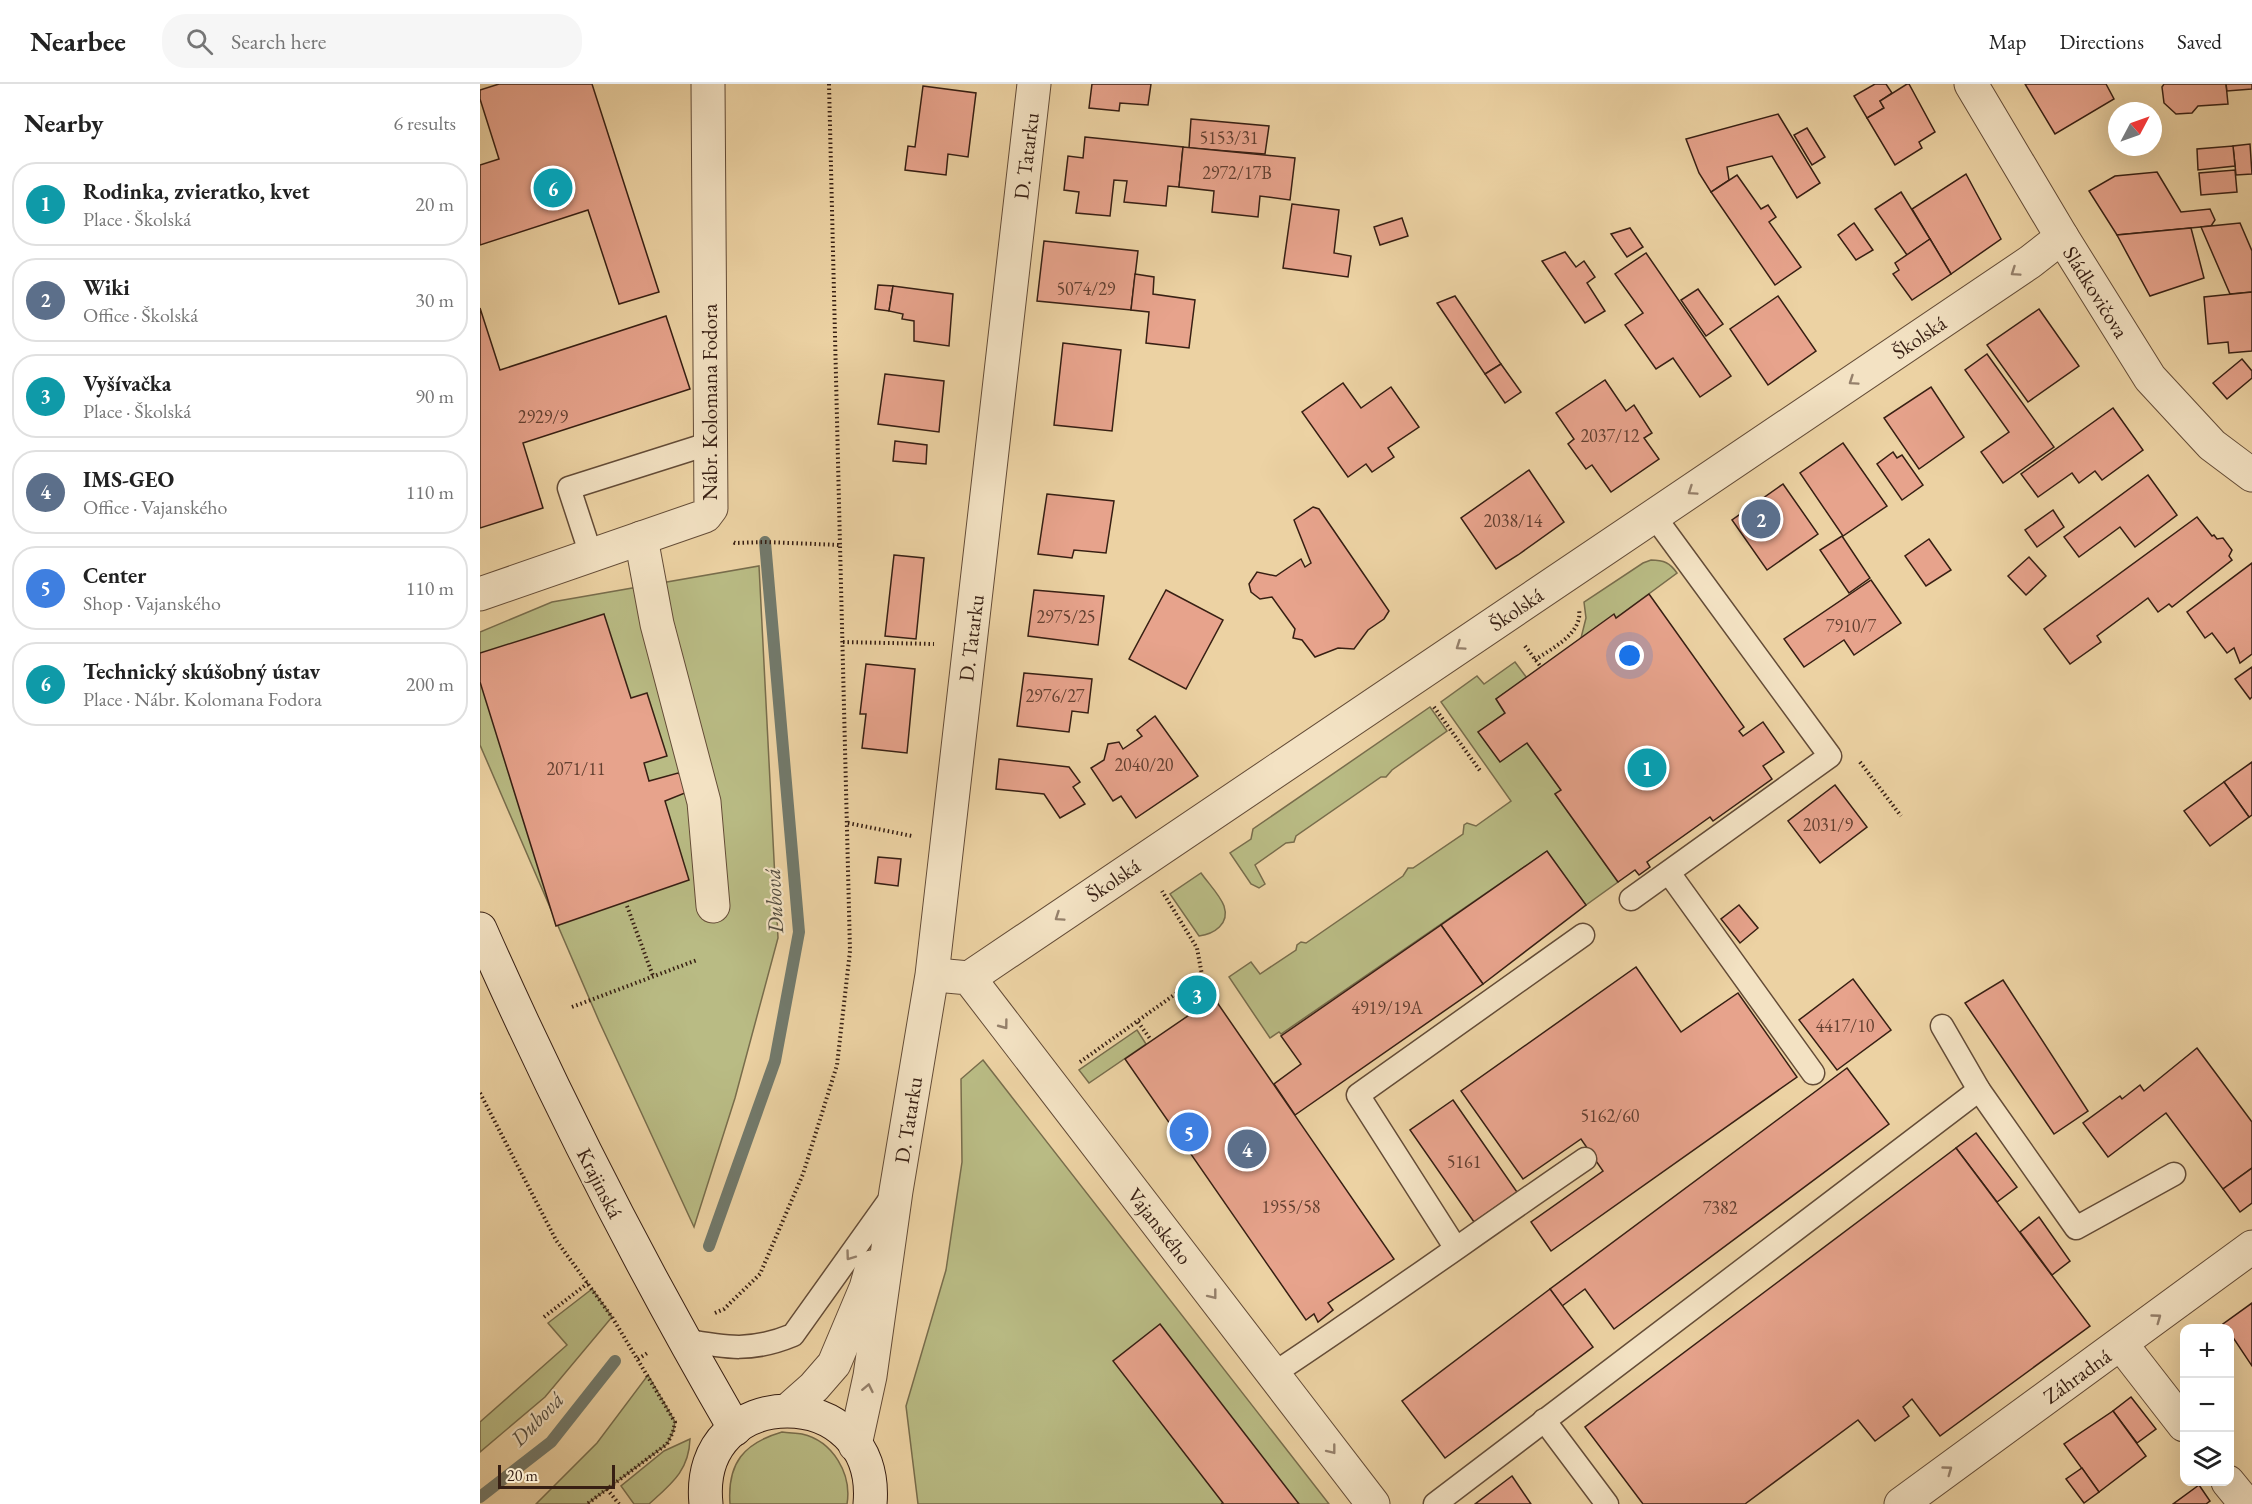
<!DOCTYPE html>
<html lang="en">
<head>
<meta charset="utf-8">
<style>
	:root { --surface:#fff; --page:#f6f6f6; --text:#222; --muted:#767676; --line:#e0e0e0; --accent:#8f2418 }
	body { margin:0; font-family:"EB Garamond",serif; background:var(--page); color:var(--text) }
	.controls { position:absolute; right:18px; bottom:18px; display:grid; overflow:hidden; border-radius:12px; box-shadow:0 6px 24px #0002 }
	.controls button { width:54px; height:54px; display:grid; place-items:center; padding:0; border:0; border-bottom:2px solid var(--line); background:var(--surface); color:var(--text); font:30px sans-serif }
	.compass { position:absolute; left:1628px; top:18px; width:54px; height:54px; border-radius:50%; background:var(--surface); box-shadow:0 6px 24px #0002; rotate:49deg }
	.scale { position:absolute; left:18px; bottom:15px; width:117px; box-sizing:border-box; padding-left:6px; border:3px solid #371f13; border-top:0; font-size:16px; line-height:21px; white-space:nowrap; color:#371f13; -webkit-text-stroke:4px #f3e2c3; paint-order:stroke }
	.you { position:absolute; left:1150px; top:572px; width:21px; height:21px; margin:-15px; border:4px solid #fff; border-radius:50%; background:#1a73e8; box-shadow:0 0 0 9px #1a73e833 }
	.badge { display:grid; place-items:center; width:39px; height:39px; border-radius:50%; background:var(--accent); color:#fff; font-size:20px; font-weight:700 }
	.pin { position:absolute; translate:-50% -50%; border:3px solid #fff; box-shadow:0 2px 6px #0006 }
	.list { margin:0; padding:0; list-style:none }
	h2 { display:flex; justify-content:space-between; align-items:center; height:78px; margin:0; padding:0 24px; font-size:26px }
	h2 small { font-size:20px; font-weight:400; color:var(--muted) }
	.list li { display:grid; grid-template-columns:39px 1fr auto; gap:18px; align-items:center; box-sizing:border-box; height:84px; margin:0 12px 12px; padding:0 12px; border:2px solid var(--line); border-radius:24px }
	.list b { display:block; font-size:22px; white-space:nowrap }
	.list p { margin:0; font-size:20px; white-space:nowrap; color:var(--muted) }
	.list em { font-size:20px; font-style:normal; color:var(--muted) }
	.icon { flex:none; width:33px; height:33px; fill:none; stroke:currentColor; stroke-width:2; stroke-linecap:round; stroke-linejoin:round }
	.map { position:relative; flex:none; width:1772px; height:1420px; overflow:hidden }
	header { display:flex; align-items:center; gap:36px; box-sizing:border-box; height:84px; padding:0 30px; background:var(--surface); border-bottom:2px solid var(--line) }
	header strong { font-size:28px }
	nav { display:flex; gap:33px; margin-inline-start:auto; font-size:21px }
	.search { width:420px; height:54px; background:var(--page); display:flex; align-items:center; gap:15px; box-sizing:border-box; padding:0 21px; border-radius:24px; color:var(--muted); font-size:22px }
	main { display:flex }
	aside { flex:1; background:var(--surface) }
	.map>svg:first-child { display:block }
	.green { fill:#b9bb84; stroke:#786d4c; stroke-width:1.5 }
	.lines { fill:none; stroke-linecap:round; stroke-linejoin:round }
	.stream { stroke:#727a6c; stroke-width:12 }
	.building { fill:#e7a38c; stroke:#371f13; stroke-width:1.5 }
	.service-casing { stroke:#644c37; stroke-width:25 }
	.minor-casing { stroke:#644c37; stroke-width:35 }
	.secondary-casing { stroke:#371f13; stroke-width:35 }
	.path { stroke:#371f13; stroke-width:4; stroke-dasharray:1.5 3; stroke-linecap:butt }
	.service { stroke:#f3e2c3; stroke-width:22 }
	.minor { stroke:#f3e2c3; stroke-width:33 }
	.secondary { stroke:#f3e2c3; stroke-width:33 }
	.oneway { stroke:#95806b }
	.labels { text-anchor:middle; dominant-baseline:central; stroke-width:4.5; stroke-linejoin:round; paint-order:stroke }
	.number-label { font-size:18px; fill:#634031 }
	.street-label { font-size:21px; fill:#371f13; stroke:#f3e2c3 }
	.water-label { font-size:22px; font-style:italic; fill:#544d40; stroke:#f3e2c3 }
</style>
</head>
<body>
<header>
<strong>Nearbee</strong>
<div class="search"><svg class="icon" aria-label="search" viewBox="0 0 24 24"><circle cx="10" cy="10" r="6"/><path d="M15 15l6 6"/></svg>Search here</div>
<nav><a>Map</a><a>Directions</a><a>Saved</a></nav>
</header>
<main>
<aside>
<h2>Nearby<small>6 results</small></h2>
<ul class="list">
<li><span class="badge" style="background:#0f9aa8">1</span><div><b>Rodinka, zvieratko, kvet</b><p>Place · Školská</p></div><em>20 m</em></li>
<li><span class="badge" style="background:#5c6f8a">2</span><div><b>Wiki</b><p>Office · Školská</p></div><em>30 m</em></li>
<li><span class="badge" style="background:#0f9aa8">3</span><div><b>Vyšívačka</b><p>Place · Školská</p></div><em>90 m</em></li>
<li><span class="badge" style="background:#5c6f8a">4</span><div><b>IMS-GEO</b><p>Office · Vajanského</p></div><em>110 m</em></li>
<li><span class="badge" style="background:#3f7fe0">5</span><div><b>Center</b><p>Shop · Vajanského</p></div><em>110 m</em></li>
<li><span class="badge" style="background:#0f9aa8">6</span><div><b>Technický skúšobný ústav</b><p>Place · Nábr. Kolomana Fodora</p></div><em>200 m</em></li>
</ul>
</aside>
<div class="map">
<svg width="1772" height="1420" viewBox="0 0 1772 1420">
	<rect width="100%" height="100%" fill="#ecd2a3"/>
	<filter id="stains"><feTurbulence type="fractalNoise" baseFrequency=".00333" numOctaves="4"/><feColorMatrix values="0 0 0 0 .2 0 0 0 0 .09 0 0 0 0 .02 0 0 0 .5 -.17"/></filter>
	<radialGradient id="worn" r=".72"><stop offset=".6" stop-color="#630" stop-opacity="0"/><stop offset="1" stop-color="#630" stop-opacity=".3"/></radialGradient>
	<!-- green -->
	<g class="green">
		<path d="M1171,476C1184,476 1190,479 1197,489L1136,534L1134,531L1101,554L1106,534L1104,518L1163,479Z"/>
		<path d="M279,482L298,854L255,1014L214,1143L119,937L0,661V548L72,518Z"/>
		<path d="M1035,578L1047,594L1016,615L1025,629L999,648L1047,659L1081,706L1075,710L1138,798L1106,821L1066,768L801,950L799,948L790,954L749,893L771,878L780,890L816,866L817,861L821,858L826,859L923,792L928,784H933L983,750L984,741L987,739L996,742L1031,717L961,618L997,592L1004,600Z"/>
		<path d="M950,623L967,647L912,686L906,693H901L816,752L814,758L806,759L775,781L785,800L779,804L771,800L750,769L771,755L773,745Z"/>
		<path d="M721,789C728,799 740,811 744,822C750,840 734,850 719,852L690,810Z"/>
		<path d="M657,946L666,960L609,999L599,986Z"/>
		<path d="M503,976L849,1420H438L426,1322L466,1186L482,1078L481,995Z"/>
		<path d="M112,1205L132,1233L65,1313L0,1368V1338L87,1261L68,1239Z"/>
		<path d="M168,1291L195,1338L193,1348L187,1360L107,1420H56L117,1359Z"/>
		<path d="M302,1348C309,1349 316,1349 322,1350C353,1357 372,1390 367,1420H250C247,1379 264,1359 302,1348Z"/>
		<path d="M210,1355C209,1387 191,1400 169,1420H154L141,1402L184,1367Z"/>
	</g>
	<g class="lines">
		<!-- stream -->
		<g class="stream">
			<path d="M229,1162L295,977L319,848L285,458"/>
			<path d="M0,1413L71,1358L135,1277"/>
		</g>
	</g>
	<!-- building -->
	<g class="building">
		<path d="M19,0H112L179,208L139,220L108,126L0,161V81L19,75L0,15V6Z"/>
		<path d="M612,0H671L668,21L640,19L639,27L609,24Z"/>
		<path d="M1395,0H1406L1412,9L1400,17L1404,24L1387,34L1374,12Z"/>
		<path d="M1427,0H1429L1455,48L1439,58L1442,64L1415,81L1387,34L1404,24L1400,17Z"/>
		<path d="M1545,0H1626L1634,15L1575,50Z"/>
		<path d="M1684,0H1746L1748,20L1718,22L1712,29L1696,30L1684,19L1682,3Z"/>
		<path d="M1746,0H1772V5L1747,7Z"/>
		<path d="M443,2L496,9L488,73L468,70L466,91L425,86L428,62L435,63Z"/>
		<path d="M1298,30L1340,99L1317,114L1292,72L1247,83L1249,96L1231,108L1219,89L1206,55Z"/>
		<path d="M711,35L789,42L785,70L709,64Z"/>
		<path d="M1327,44L1345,73L1332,81L1314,51Z"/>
		<path d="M605,53L703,63L699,103L688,102L686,122L644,118L647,97L634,96L630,132L596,129L599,108L584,106L588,72L603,74Z"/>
		<path d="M1770,60L1772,90L1756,91L1753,62Z"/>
		<path d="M1753,62L1755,82L1718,86L1717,65Z"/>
		<path d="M703,63L815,74L810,116L780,112L778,133L732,128L734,107L699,103Z"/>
		<path d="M1755,86L1757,108L1721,111L1719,89Z"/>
		<path d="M1677,88L1701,128L1730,125L1735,136L1731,142L1637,151L1609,107L1635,92Z"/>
		<path d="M1486,90L1521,155L1471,190L1432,125Z"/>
		<path d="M1257,91L1281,125L1288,121L1296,133L1289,138L1321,183L1295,201L1231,108Z"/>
		<path d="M1421,108L1450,155L1427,171L1395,125Z"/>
		<path d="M812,120L859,126L854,169L871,172L868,193L803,184Z"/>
		<path d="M922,134L928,152L900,161L894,143Z"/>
		<path d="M1374,139L1393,166L1376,176L1358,151Z"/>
		<path d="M1760,139L1772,167V208L1750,210L1721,143Z"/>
		<path d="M1150,144L1163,163L1147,173L1131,150Z"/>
		<path d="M1711,144L1724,194L1670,212L1637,151Z"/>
		<path d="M1450,155L1471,190L1432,216L1413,190L1419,186L1415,179Z"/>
		<path d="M564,157L658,167L651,226L557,217Z"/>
		<path d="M1085,168L1096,183L1104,177L1115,193L1107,199L1125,227L1105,239L1062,177Z"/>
		<path d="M1166,169L1251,292L1220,313L1193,274L1176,285L1145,241L1163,229L1135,190Z"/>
		<path d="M655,190L674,193L673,210L715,216L709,264L666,259L669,228L651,226Z"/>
		<path d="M398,201L413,202L409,227L395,225Z"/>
		<path d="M413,202L473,210L469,262L434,257V237L422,235L423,230L409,227Z"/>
		<path d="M1218,205L1243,240L1226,252L1201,216Z"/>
		<path d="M1772,208V267L1749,269L1748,258L1728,260L1724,213Z"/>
		<path d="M975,212L1021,280L1005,290L957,219Z"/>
		<path d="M1298,212L1336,267L1288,301L1250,245Z"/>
		<path d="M0,224L20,286L186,232L210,305L43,359L63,424L0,444Z"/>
		<path d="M1559,225L1599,282L1548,318L1507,261Z"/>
		<path d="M583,259L641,266L632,347L574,341Z"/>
		<path d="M1507,270L1574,363L1523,399L1501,368L1529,348L1485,286Z"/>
		<path d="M1762,275L1772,287V294L1747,315L1733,299Z"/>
		<path d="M1021,280L1041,308L1025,319L1005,290Z"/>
		<path d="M405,290L464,297L459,348L398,340Z"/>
		<path d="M1125,296L1146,327L1154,321L1172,349L1164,354L1179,375L1131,408L1112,381L1106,385L1088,360L1094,355L1076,329Z"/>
		<path d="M863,299L881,324L911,303L939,343L908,364L914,373L892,388L886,380L868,393L822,328Z"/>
		<path d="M1451,303L1484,353L1439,385L1404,334Z"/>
		<path d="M1633,324L1663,366L1622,396L1615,387L1599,399L1592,389L1558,413L1541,390Z"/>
		<path d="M415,357L447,361L446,380L413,377Z"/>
		<path d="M1363,359L1407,422L1363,452L1320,389Z"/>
		<path d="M1413,368L1417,374L1422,371L1443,401L1422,416L1397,380Z"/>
		<path d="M1049,386L1084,438L1038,471L1016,485L981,434Z"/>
		<path d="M1668,391L1697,431L1655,463L1640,443L1599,473L1584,453Z"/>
		<path d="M1303,400L1338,450L1287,486L1252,436Z"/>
		<path d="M567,410L634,417L626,469L594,466L592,474L558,470Z"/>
		<path d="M833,423L839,425L909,527L904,535L888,546L874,565L858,564L835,573L822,556L813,554L815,545L792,513L780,515L771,508L769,500L777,488L796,492L821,475L825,483L831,479L814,436Z"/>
		<path d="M1573,426L1584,443L1557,463L1545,446Z"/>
		<path d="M1717,433L1732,452L1734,451L1737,455L1743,454L1752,466L1749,472L1752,476L1692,523L1689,520L1678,528L1668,514L1617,552L1621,558L1590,580L1564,545Z"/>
		<path d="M1362,452L1390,494L1369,509L1340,466Z"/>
		<path d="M1449,455L1471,486L1446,502L1425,472Z"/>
		<path d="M414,471L444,474L436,555L405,552Z"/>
		<path d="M1549,473L1566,492L1546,511L1528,492Z"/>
		<path d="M1772,479V570L1760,579L1754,564L1747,569L1732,549L1725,554L1707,528Z"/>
		<path d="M1391,496L1421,539L1374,571L1364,556L1324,583L1304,555Z"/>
		<path d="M554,506L624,512L618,561L548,552Z"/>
		<path d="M686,506L743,536L706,605L649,575Z"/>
		<path d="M1169,510L1264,643L1259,647L1263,652L1283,638L1304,668L1283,682L1292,695L1233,737L1230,733L1167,778L1170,783L1159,791L1155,786L1138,798L1075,710L1081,706L1047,659L1020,678L998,648L1025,629L1016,615L1134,530L1136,534Z"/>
		<path d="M124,530L151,614L167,609L187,672L164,679L169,697L198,689L208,697L205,709L185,717L209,796L76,842L0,598V569Z"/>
		<path d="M386,580L435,585L427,669L382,664L386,630H380Z"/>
		<path d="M1772,583V613L1770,615L1755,595Z"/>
		<path d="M544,589L612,595L608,629L592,627L589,648L537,642Z"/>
		<path d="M675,632L718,692L656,734L641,712L633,717L611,684L624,676L628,660L639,658L643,665L662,652L657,646Z"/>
		<path d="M519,675L589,683L600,698L593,703L605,720L580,734L564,710L516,705Z"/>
		<path d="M1772,678V731L1769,733L1744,698Z"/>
		<path d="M1744,698L1769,733L1730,762L1704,727Z"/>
		<path d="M1355,701L1387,743L1340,779L1308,737Z"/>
		<path d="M1067,767L1106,821L1003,900L961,841Z"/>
		<path d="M398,773L421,775L418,802L395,799Z"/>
		<path d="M1259,821L1278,844L1260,859L1241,835Z"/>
		<path d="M961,841L1003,900L815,1031L794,1000L821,980L801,952Z"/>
		<path d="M1156,883L1201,948L1258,909L1317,993L1071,1167L1051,1138L1123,1087L1101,1055L1043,1095L981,1007Z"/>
		<path d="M1373,895L1411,946L1357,986L1319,936Z"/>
		<path d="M1523,896L1608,1027L1574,1050L1485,919Z"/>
		<path d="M734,914L914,1175L848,1219L853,1226L838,1238L834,1230L826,1236L645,975Z"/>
		<path d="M1717,964L1772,1038V1084L1743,1105L1686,1029L1628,1073L1603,1039L1640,1012L1642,1015L1660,1001L1664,1007Z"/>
		<path d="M1367,984L1409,1040L1134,1245L1105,1205L1082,1222L1070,1205Z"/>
		<path d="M973,1016L1037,1108L994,1138L930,1046Z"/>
		<path d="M1496,1049L1537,1103L1517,1118L1476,1064Z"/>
		<path d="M1476,1064L1610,1242L1460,1352L1432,1315L1423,1323L1429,1332L1395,1357L1378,1336L1265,1420H1163L1105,1343Z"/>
		<path d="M1772,1084V1119L1760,1128L1743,1105Z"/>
		<path d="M1559,1133L1590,1177L1572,1191L1540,1148Z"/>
		<path d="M1070,1205L1113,1263L965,1374L922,1317Z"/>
		<path d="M1772,1219V1282L1750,1249V1244H1746L1743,1240Z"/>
		<path d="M680,1240L819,1420H741L743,1419L633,1277Z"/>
		<path d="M1651,1313L1676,1345L1657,1359L1633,1327Z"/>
		<path d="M1633,1327L1666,1372L1619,1408L1584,1360Z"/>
		<path d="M1602,1384L1619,1408L1604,1419L1586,1395Z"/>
		<path d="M1032,1392L1051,1420H995Z"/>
		<path d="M1719,1401L1730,1417L1726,1420H1693Z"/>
	</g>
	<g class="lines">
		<!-- service casing -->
		<g class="service-casing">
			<g id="service">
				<path d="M111,471L89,404L231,359"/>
				<path d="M1189,789L1333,989"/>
				<path d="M1151,815L1350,672L1174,432"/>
				<path d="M1462,942L1499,1006L1596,1144L1694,1090"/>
				<path d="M975,1163L878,1011L1103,851"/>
				<path d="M204,1256C247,1264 272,1268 313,1251L413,1111"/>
				<path d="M793,1290C899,1220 1001,1146 1105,1075"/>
				<path d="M1064,1336L1127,1420"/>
				<path d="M955,1420L1499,1006"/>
			</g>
		</g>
		<!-- minor casing -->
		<g class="minor-casing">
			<g id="minor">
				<path d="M1491,0L1582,153L1670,294L1732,361L1772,391"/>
				<path d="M161,454L177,540L224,718L233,822"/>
				<path d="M0,510L225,432L231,424L228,0"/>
				<path d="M467,892L489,894L893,1420"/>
				<path d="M489,894L1550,178L1582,153"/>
				<path d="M1641,1260L1704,1341"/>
				<path d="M308,1326L334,1303L354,1280L386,1204L392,1183"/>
				<path d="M375,1361L390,1292L416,1107L452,891L554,0"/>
				<path d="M1748,1398L1766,1420"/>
				<path d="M1421,1420L1772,1163"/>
			</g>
		</g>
		<!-- secondary casing -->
		<g class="secondary-casing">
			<g id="secondary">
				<path d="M0,845C76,1017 161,1183 255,1345"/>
				<path d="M226,1420C213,1296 401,1296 390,1420"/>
			</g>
		</g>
		<!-- path -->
		<g class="path">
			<path d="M349,0L360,461"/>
			<path d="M363,558L454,560"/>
			<path d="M1045,562L1061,583"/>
			<path d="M1055,576C1072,564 1103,550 1099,525"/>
			<path d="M954,623L1001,688"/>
			<path d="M1380,678L1421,732"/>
			<path d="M368,739L432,752"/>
			<path d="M147,822L173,892"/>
			<path d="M696,911L709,931"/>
			<path d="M92,923L217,876"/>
			<path d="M658,938L671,956"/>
			<path d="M600,978L722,891L717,864L682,807"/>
			<path d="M0,1009L76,1156L132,1233L195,1338L193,1348L187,1360L107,1420"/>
			<path d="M235,1229L244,1225L280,1190L323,1090L357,981L370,867L360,461L285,458L255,459L251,457"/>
			<path d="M64,1233L108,1199"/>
			<path d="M158,1275L169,1268"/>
			<path d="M127,1405L139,1420"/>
		</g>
		<!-- service -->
		<use href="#service" class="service"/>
		<!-- minor -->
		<use href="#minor" class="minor"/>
		<!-- secondary -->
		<use href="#secondary" class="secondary"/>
	</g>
	<!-- one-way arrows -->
	<defs><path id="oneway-chevron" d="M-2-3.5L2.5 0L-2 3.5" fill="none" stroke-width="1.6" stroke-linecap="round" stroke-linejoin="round" transform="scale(1.5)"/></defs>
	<g class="oneway">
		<use href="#oneway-chevron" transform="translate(1535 188) rotate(146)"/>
		<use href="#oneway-chevron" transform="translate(1373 297) rotate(146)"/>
		<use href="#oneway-chevron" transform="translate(1212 407) rotate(146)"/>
		<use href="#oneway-chevron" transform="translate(980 562) rotate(146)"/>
		<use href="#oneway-chevron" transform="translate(579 833) rotate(146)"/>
		<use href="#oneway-chevron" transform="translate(524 941) rotate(53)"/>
		<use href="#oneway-chevron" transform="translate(370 1172) rotate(126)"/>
		<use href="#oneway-chevron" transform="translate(733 1211) rotate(52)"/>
		<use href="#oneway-chevron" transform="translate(1677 1234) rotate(-36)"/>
		<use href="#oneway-chevron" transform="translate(388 1304) rotate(-78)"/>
		<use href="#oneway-chevron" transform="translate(852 1366) rotate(52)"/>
		<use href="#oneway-chevron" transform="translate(1468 1386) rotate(-36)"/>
	</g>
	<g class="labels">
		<!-- number labels -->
		<g class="number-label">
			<text x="749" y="53">5153/31</text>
			<text x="757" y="88">2972/17B</text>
			<text x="606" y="204">5074/29</text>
			<text x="63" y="332">2929/9</text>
			<text x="1130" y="351">2037/12</text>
			<text x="1033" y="436">2038/14</text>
			<text x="586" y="532">2975/25</text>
			<text x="1371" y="541">7910/7</text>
			<text x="575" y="611">2976/27</text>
			<text x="664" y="680">2040/20</text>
			<text x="96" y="684">2071/11</text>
			<text x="1348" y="740">2031/9</text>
			<text x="907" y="923">4919/19A</text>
			<text x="1365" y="941">4417/10</text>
			<text x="1130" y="1031">5162/60</text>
			<text x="984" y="1077">5161</text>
			<text x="811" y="1122">1955/58</text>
			<text x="1240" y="1123">7382</text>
		</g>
		<!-- street labels -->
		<g class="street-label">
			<text transform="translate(546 72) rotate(-83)">D. Tatarku</text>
			<text transform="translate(1616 208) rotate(58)">Sládkovičova</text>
			<text transform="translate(1439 253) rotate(-34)">Školská</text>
			<text transform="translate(229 318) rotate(-90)">Nábr. Kolomana Fodora</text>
			<text transform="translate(1036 525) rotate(-34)">Školská</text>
			<text transform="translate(491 554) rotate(-83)">D. Tatarku</text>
			<text transform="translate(633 796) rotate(-34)">Školská</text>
			<text transform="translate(428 1036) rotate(-81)">D. Tatarku</text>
			<text transform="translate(120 1099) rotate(63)">Krajinská</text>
			<text transform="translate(680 1142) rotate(52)">Vajanského</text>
			<text transform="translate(1597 1292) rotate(-36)">Záhradná</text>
		</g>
		<!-- water labels -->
		<g class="water-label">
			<text transform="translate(294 817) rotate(-93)">Dubová</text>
			<text transform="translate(57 1335) rotate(-46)">Dubová</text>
		</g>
	</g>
	<rect width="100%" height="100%" filter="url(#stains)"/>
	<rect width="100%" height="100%" fill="url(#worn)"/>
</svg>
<div class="controls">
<button>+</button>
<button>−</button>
<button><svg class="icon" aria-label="layers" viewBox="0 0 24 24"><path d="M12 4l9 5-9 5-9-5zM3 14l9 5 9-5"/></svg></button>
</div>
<svg class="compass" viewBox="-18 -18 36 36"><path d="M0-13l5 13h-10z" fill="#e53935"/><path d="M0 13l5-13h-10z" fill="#767676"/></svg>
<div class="scale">20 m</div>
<div class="you"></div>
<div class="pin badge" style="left:1167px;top:684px;background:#0f9aa8">1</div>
<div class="pin badge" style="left:1281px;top:435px;background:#5c6f8a">2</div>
<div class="pin badge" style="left:717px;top:911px;background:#0f9aa8">3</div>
<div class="pin badge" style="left:767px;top:1065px;background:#5c6f8a">4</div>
<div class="pin badge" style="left:709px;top:1048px;background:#3f7fe0">5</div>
<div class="pin badge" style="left:73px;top:104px;background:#0f9aa8">6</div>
</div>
</main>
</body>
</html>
